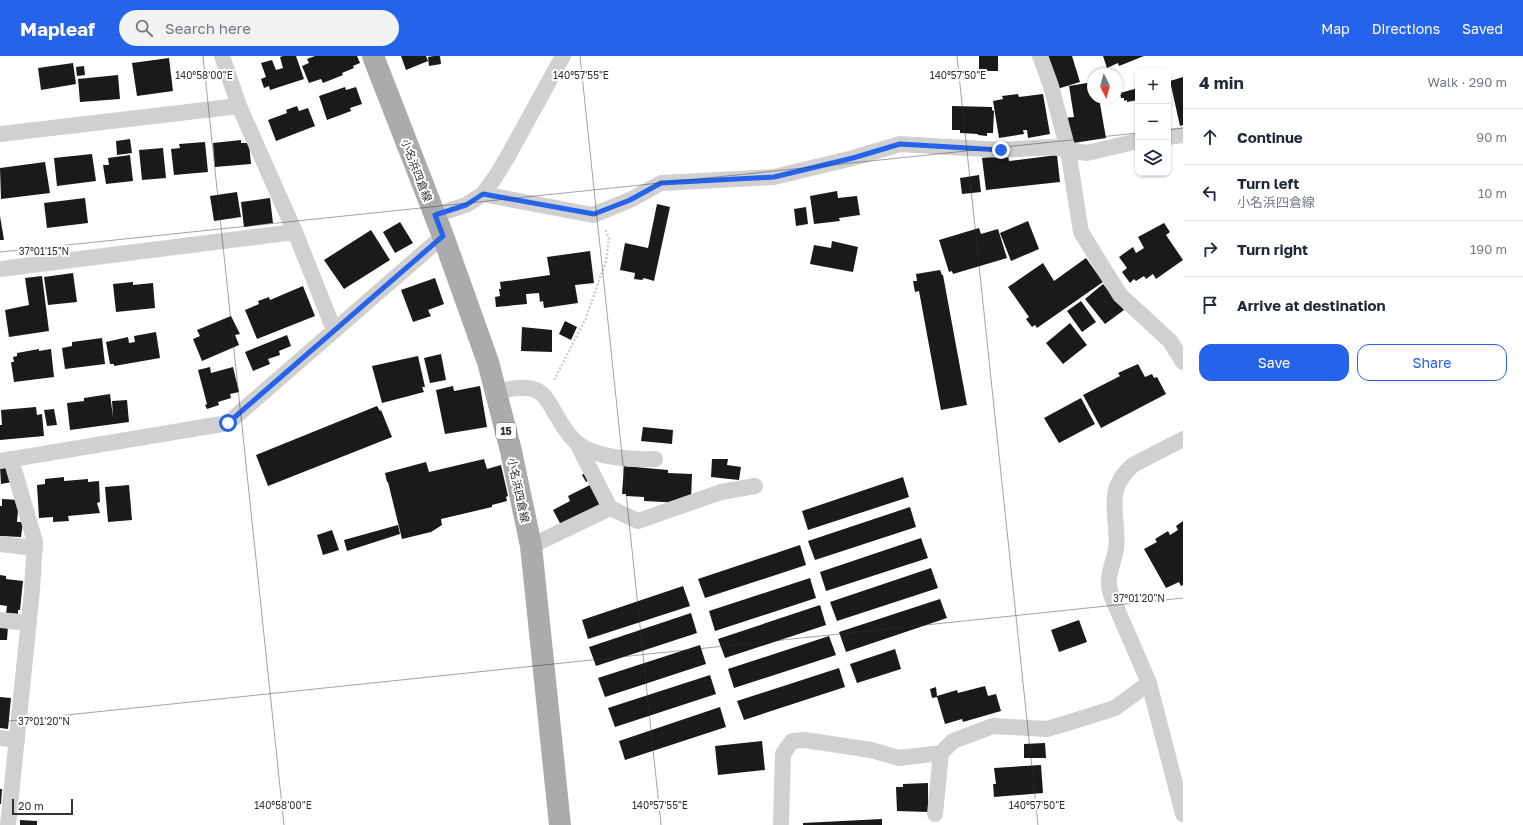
<!DOCTYPE html>
<html lang="en">
<head>
<meta charset="utf-8">
<style>
	:root { --surface:#fff; --page:#f2f2f3; --text:#1f2937; --muted:#747a83; --line:#e0e1e3; --accent:#2563eb }
	body { margin:0; font-family:"Golos Text","Noto Sans JP",sans-serif; background:var(--page); color:var(--text) }
	.controls { position:absolute; right:12px; top:12px; display:grid; overflow:hidden; border-radius:8px; box-shadow:0 1px 3px #0004 }
	.controls button { width:36px; height:36px; display:grid; place-items:center; padding:0; border:0; border-bottom:1px solid var(--line); background:var(--surface); color:var(--text); font:20px sans-serif }
	.compass { position:absolute; left:1087px; top:12px; width:36px; height:36px; border-radius:50%; background:var(--surface); box-shadow:0 1px 3px #0004; rotate:174deg }
	.scale { position:absolute; left:12px; bottom:10px; width:61px; box-sizing:border-box; padding-left:4px; border:2px solid #333; border-top:0; font-size:11px; line-height:14px; white-space:nowrap; color:#333; -webkit-text-stroke:3px #fff; paint-order:stroke }
	.stop { position:absolute; width:12px; height:12px; margin:-9px; border:3px solid #2563eb; border-radius:50%; background:#fff }
	.stop.end { background:#2563eb; border-color:#fff; box-shadow:0 1px 4px #0008 }
	.list { margin:0; padding:0; list-style:none }
	h2 { display:flex; justify-content:space-between; align-items:center; height:52px; margin:0; padding:0 16px; font-size:17px }
	h2 small { font-size:13px; font-weight:400; color:var(--muted) }
	.list li { display:grid; grid-template-columns:26px 1fr auto; gap:12px; align-items:center; box-sizing:border-box; height:56px; padding:0 16px; border-top:1px solid var(--line) }
	.list b { display:block; font-size:15px; white-space:nowrap }
	.list p { margin:0; font-size:13px; white-space:nowrap; color:var(--muted) }
	.list em { font-size:13px; font-style:normal; color:var(--muted) }
	.actions { display:flex; gap:8px; padding:12px 16px }
	.actions a { flex:1; padding:9px 0; border:1px solid var(--accent); border-radius:12px; text-align:center; font-size:14px; color:var(--accent) }
	.actions .main { background:var(--accent); color:#fff }
	.icon { flex:none; width:22px; height:22px; fill:none; stroke:currentColor; stroke-width:2; stroke-linecap:round; stroke-linejoin:round }
	.map { position:relative; flex:none; width:1183px; height:769px; overflow:hidden }
	header { display:flex; align-items:center; gap:24px; box-sizing:border-box; height:56px; padding:0 20px; background:var(--accent); color:#fff }
	header strong { font-size:19px }
	nav { display:flex; gap:22px; margin-inline-start:auto; font-size:14px }
	.search { width:280px; height:36px; background:var(--page); display:flex; align-items:center; gap:10px; box-sizing:border-box; padding:0 14px; border-radius:22px; color:var(--muted); font-size:15px }
	main { display:flex }
	aside { flex:1; background:var(--surface) }
	.map>svg:first-child { display:block }
	.building { fill:#1a1a1a }
	.lines { fill:none; stroke-linecap:round; stroke-linejoin:round }
	.path { stroke:#cdcdcd; stroke-width:2.5; stroke-dasharray:2 2; stroke-linecap:butt }
	.street { stroke:#d0d0d0; stroke-width:16 }
	.primary { stroke:#ababab; stroke-width:22 }
	.route { stroke:#2563eb; stroke-width:5 }
	.ticks { fill:none; stroke:#333; stroke-width:1; stroke-opacity:0.45 }
	.labels { text-anchor:middle; dominant-baseline:central; stroke-width:4; stroke-linejoin:round; paint-order:stroke }
	.shield { fill:#fff; stroke:#707070; stroke-width:1 }
	.shield-label { font-size:10px; font-weight:bold; fill:#333 }
	.street-label { font-size:11px; fill:#333; stroke:#fff }
	.ticks-label { font-size:10px; text-anchor:middle; fill:#333; stroke:#fff; stroke-width:4; stroke-linejoin:round; paint-order:stroke }
</style>
</head>
<body>
<header>
<strong>Mapleaf</strong>
<div class="search"><svg class="icon" aria-label="search" viewBox="0 0 24 24"><circle cx="10" cy="10" r="6"/><path d="M15 15l6 6"/></svg>Search here</div>
<nav><a>Map</a><a>Directions</a><a>Saved</a></nav>
</header>
<main>
<div class="map">
<svg width="1183" height="769" viewBox="0 0 1183 769">
	<rect width="100%" height="100%" fill="#fff"/>
	<!-- building -->
	<g class="building">
		<path d="M283,0H296L304,23L270,34L269,30L264,32L261,23L266,21L261,7L272,4L276,14L283,12L280,1Z"/>
		<path d="M315,0H357L360,7L353,10L354,12L342,17L343,19L323,27L321,23L309,27L302,10L309,7L307,3Z"/>
		<path d="M401,0H426L428,5L406,14Z"/>
		<path d="M434,0H440L441,8L429,10L428,1Z"/>
		<rect x="979" y="0" width="19" height="15"/>
		<path d="M1044,0H1072L1080,26L1054,34Z"/>
		<path d="M1103,0H1144L1119,10L1118,7L1107,12Z"/>
		<path d="M169,2L173,35L137,40L132,7Z"/>
		<path d="M73,7L76,28L41,34L38,12Z"/>
		<path d="M84,10L85,19L77,20L76,11Z"/>
		<path d="M118,19L120,43L80,46L78,23Z"/>
		<path d="M1183,21V69L1180,70L1170,25Z"/>
		<path d="M1093,26V42H1099L1106,82L1067,88L1063,62L1074,61L1069,30Z"/>
		<path d="M345,31L346,34L356,31L362,48L350,52L351,55L327,64L319,40Z"/>
		<path d="M1138,32V44L1127,46V44L1124,45V42H1121L1120,37Z"/>
		<path d="M1018,38L1019,41L1043,38L1050,78L1028,82L1027,74H1023L1024,78L999,82L993,45L1003,43L1002,40Z"/>
		<path d="M297,50L299,55L308,52L315,70L276,85L268,64L287,57L286,54Z"/>
		<path d="M952,50L992,51V54L994,55L993,77H987V80L978,79V78L960,77V74H952Z"/>
		<path d="M130,83L132,97L117,99L116,85Z"/>
		<path d="M241,84V87H249L251,108L215,111L213,87Z"/>
		<path d="M205,86L208,116L174,119L171,93L180,92L179,88Z"/>
		<path d="M163,92L166,122L142,124L139,94Z"/>
		<path d="M92,98L96,125L57,130L54,102Z"/>
		<path d="M130,99L133,125L106,128L103,109H109L108,102Z"/>
		<path d="M1008,99L1009,105L1057,99L1060,126L986,134L982,102Z"/>
		<path d="M45,106L50,137L1,143L0,112Z"/>
		<path d="M979,119L981,136L962,138L960,122Z"/>
		<path d="M837,135L838,142L857,140L860,159L839,162L840,165L814,168L810,140Z"/>
		<path d="M237,136L241,161L214,165L210,140Z"/>
		<path d="M85,142L88,167L47,172L44,147Z"/>
		<path d="M270,142L273,167L244,171L241,146Z"/>
		<path d="M657,148L670,151L654,225L644,222L642,224L634,223L635,217L620,214L625,187L648,192Z"/>
		<path d="M806,151L808,168L796,170L794,153Z"/>
		<path d="M0,160L4,184H0Z"/>
		<path d="M1028,165L1039,193L1011,205L1000,177Z"/>
		<path d="M400,166L413,187L395,197L383,176Z"/>
		<path d="M1164,167L1170,176L1166,179L1183,204L1156,223L1153,218L1146,223L1144,220L1136,225L1134,223L1130,227L1122,216L1127,212L1119,201L1133,191L1136,197L1144,192L1138,181Z"/>
		<path d="M979,172L981,178L998,173L1007,202L953,218L952,215L949,216L939,184Z"/>
		<path d="M371,174L390,204L344,233L324,204Z"/>
		<path d="M832,185L858,191L853,216L810,208L814,189L831,192Z"/>
		<path d="M590,195L594,227L575,229L578,247L544,252L543,245L540,246L539,237L526,238L527,248L496,251L495,241L500,240L499,233H501L500,226L550,219L547,201Z"/>
		<path d="M1086,202L1103,226L1037,272L1035,269L1032,271L1026,263L1029,261L1008,231L1043,207L1054,225Z"/>
		<path d="M940,214L942,219H943L967,349L941,354L919,235L915,236L913,225H917L916,218Z"/>
		<path d="M73,217L77,246L48,249L44,221Z"/>
		<path d="M42,220L49,275L9,281L5,254L29,249L25,222Z"/>
		<path d="M435,222L444,248L428,254L431,260L413,266L401,234Z"/>
		<path d="M133,226V229L153,227L155,252L116,256L113,228Z"/>
		<path d="M1103,228L1124,254L1105,268L1085,243Z"/>
		<path d="M303,230L315,260L257,283L245,254L259,248L258,245L269,241L270,244Z"/>
		<path d="M1081,245L1096,266L1082,276L1067,255Z"/>
		<path d="M231,260L240,278L235,279L239,289L202,305L193,283L200,280L197,274Z"/>
		<path d="M565,265L577,271L571,284L559,278Z"/>
		<path d="M1070,267L1087,289L1063,308L1046,287Z"/>
		<path d="M522,271L552,274V296L521,295Z"/>
		<path d="M156,276L160,302L114,310V308H110L106,286L128,281L129,287L135,286L134,280Z"/>
		<path d="M287,279L291,290L279,295L280,299L268,303L270,308L253,315L245,296Z"/>
		<path d="M102,282L105,308L65,313L62,292L72,290V286Z"/>
		<path d="M39,293V295L51,293L54,321L14,326L11,306H14L13,301L17,300V297Z"/>
		<path d="M441,298L446,324L430,327L424,302Z"/>
		<path d="M418,300L425,331H422L424,336L382,347L372,310Z"/>
		<path d="M1138,308L1145,321L1152,318L1154,322L1157,321L1166,338L1101,372L1083,339L1120,320L1118,317Z"/>
		<path d="M210,311L211,317L233,311L239,336L230,338L231,342L218,346L219,349L207,353L205,349L207,348L198,314Z"/>
		<path d="M453,330L454,335L480,330L487,371L445,378L436,334Z"/>
		<path d="M110,338L113,361L112,345L127,344L129,366L70,374L67,347L84,345V342Z"/>
		<path d="M1081,342L1095,368L1059,387L1044,362Z"/>
		<path d="M377,350L380,355L381,354L392,381L268,430L256,399Z"/>
		<path d="M36,351L37,359L42,358L44,380L0,384V369H2L1,354Z"/>
		<path d="M54,353L57,369L47,370L44,354Z"/>
		<path d="M643,371L673,374L672,388L641,385Z"/>
		<path d="M484,403L487,413L501,409L508,440L506,441L507,445L492,449V451L441,463L442,469L431,476L402,483L388,426H387L385,417L426,406L429,416Z"/>
		<path d="M712,403H728L727,409L741,411L739,424L711,421Z"/>
		<path d="M9,409L12,426L1,428L0,411Z"/>
		<path d="M624,410L668,414V417L692,418L691,443L683,447L644,445V441L626,440V438H622Z"/>
		<path d="M588,415L593,422L586,426L582,419Z"/>
		<path d="M64,421V425L88,423V426L99,425L100,446L97,447L100,457L68,460L69,465L53,466V461L39,462L37,429L45,428V423Z"/>
		<path d="M903,421L909,441L808,474L802,455Z"/>
		<path d="M129,429L132,464L108,466L105,431Z"/>
		<path d="M590,429L604,451L562,471L553,454L570,445L568,440Z"/>
		<path d="M2,443L19,444L17,466H23L21,481L0,480V450H2Z"/>
		<path d="M910,451L916,471L815,504L808,485Z"/>
		<path d="M1183,465V529L1181,530L1179,526L1166,532L1144,493L1157,486L1155,483L1168,475L1170,479L1178,474L1176,470Z"/>
		<path d="M398,469L400,478L347,495L344,484Z"/>
		<path d="M332,474L339,494L323,499L317,479Z"/>
		<path d="M921,482L928,502L826,535L820,516Z"/>
		<path d="M800,489L806,509L705,542L698,523Z"/>
		<path d="M931,512L938,532L837,565L830,546Z"/>
		<path d="M0,519L6,520V523L23,525L20,554H18V558L6,557L7,550L0,549Z"/>
		<path d="M810,522L816,542L715,575L709,555Z"/>
		<path d="M683,530L690,550L588,583L582,564Z"/>
		<path d="M940,543L947,562L846,596L839,576Z"/>
		<path d="M820,549L826,569L725,602L718,583Z"/>
		<path d="M691,557L697,577L596,610L589,591Z"/>
		<path d="M1079,564L1087,586L1059,596L1051,574Z"/>
		<path d="M0,569L8,570L7,584H0Z"/>
		<path d="M829,580L836,599L734,632L728,613Z"/>
		<path d="M700,589L706,608L605,641L598,622Z"/>
		<path d="M895,593L901,613L857,627L850,608Z"/>
		<path d="M839,612L845,631L744,664L737,645Z"/>
		<path d="M710,619L716,638L615,671L608,652Z"/>
		<path d="M985,630L988,640L996,638L1001,655L963,666L962,663L945,668L937,641L932,642L930,633L936,631L937,640L957,634L958,637Z"/>
		<path d="M0,641L11,642L8,673L0,672Z"/>
		<path d="M720,651L726,671L625,704L619,685Z"/>
		<path d="M762,685L765,714L718,719L715,690Z"/>
		<path d="M1045,687L1046,702H1024V688Z"/>
		<path d="M1041,709L1043,737L994,741L993,728H996L994,712Z"/>
		<path d="M928,727V756L897,755L896,731H903V728Z"/>
		<path d="M0,733H2L1,748H0Z"/>
		<path d="M882,763V769H803V767Z"/>
		<path d="M20,764L37,765V769H20Z"/>
	</g>
	<g class="lines">
		<!-- path -->
		<path class="path" d="M554,324L586,262L606,205L609,182L605,173"/>
		<!-- street -->
		<g class="street">
			<path d="M222,0L239,50L295,176L334,274"/>
			<path d="M1040,0L1051,30L1068,94L1081,176L1120,239L1170,285L1183,306"/>
			<path d="M0,78L239,50"/>
			<path d="M1168,81L1183,79"/>
			<path d="M483,138L593,159L630,144L661,127L774,121L853,102L900,88L1001,94L1052,91L1087,97L1138,85"/>
			<path d="M435,159L466,149L483,138L496,120L508,100L563,0"/>
			<path d="M0,213L295,176"/>
			<path d="M496,335C508,334 525,329 536,334C546,338 550,349 555,357C561,367 568,380 577,387C595,402 632,404 655,403"/>
			<path d="M1183,383L1133,409C1102,435 1120,461 1116,493C1114,503 1110,513 1109,523C1108,528 1110,534 1111,539L1149,627L1183,758"/>
			<path d="M577,387L610,452"/>
			<path d="M0,405L228,367L443,180"/>
			<path d="M0,488L35,492"/>
			<path d="M531,490L610,452L638,465L721,436L755,430"/>
			<path d="M0,564L29,567"/>
			<path d="M0,682L17,684"/>
			<path d="M935,758L941,697"/>
			<path d="M8,769L32,534L35,486L11,403"/>
			<path d="M781,769L783,698L792,685L805,684L871,694L899,702L941,697L953,685L993,670L1047,673L1074,665L1115,652L1149,627"/>
		</g>
		<!-- primary -->
		<path class="primary" d="M373,0L443,180L488,306L511,395L531,490L560,769"/>
	</g>
	<g class="lines">
		<!-- route -->
		<path class="route" d="M228,367L443,180L435,159L466,149L483,138L594,158L630,144L661,127L774,121L853,102L900,88L1001,94"/>
	</g>
	<!-- ticks -->
	<path class="ticks" d="M203,0L284,769M580,0L661,769M957,0L1038,769M1168,74L1183,72M0,196L1138,77M0,666L1183,542"/>
	<g class="labels">
		<!-- shield labels -->
		<rect class="shield" x="496" y="367" width="20" height="16" rx="3"/>
		<g class="shield-label">
			<text x="506" y="375">15</text>
		</g>
		<!-- street labels -->
		<g class="street-label">
			<text transform="translate(417 114) rotate(69)">小名浜四倉線</text>
			<text transform="translate(519 434) rotate(78)">小名浜四倉線</text>
		</g>
	</g>
	<g class="ticks-label">
		<text x="204" y="23">140°58'00"E</text>
		<text x="581" y="23">140°57'55"E</text>
		<text x="958" y="23">140°57'50"E</text>
		<text x="44" y="199">37°01'15"N</text>
		<text x="1139" y="546">37°01'20"N</text>
		<text x="44" y="669">37°01'20"N</text>
		<text x="283" y="753">140°58'00"E</text>
		<text x="660" y="753">140°57'55"E</text>
		<text x="1037" y="753">140°57'50"E</text>
	</g>
</svg>
<div class="controls">
<button>+</button>
<button>−</button>
<button><svg class="icon" aria-label="layers" viewBox="0 0 24 24"><path d="M12 4l9 5-9 5-9-5zM3 14l9 5 9-5"/></svg></button>
</div>
<svg class="compass" viewBox="-18 -18 36 36"><path d="M0-13l5 13h-10z" fill="#e53935"/><path d="M0 13l5-13h-10z" fill="#747a83"/></svg>
<div class="scale">20 m</div>
<div class="stop" style="left:228px;top:367px"></div>
<div class="stop end" style="left:1001px;top:94px"></div>
</div>
<aside>
<h2>4 min<small>Walk · 290 m</small></h2>
<ul class="list">
<li><svg class="icon" aria-label="ahead" viewBox="0 0 24 24"><path d="M12 20V5M6 11l6-6 6 6"/></svg><div><b>Continue</b></div><em>90 m</em></li>
<li><svg class="icon" aria-label="left" viewBox="0 0 24 24"><path d="M17 20v-9H6M10 6l-5 5 5 5"/></svg><div><b>Turn left</b><p>小名浜四倉線</p></div><em>10 m</em></li>
<li><svg class="icon" aria-label="right" viewBox="0 0 24 24"><path d="M7 20v-9h11M14 6l5 5-5 5"/></svg><div><b>Turn right</b></div><em>190 m</em></li>
<li><svg class="icon" aria-label="arrive" viewBox="0 0 24 24"><path d="M6 21V4h12l-3 4 3 4H6"/></svg><div><b>Arrive at destination</b></div></li>
</ul>
<div class="actions"><a class="main">Save</a><a>Share</a></div>
</aside>
</main>
</body>
</html>
